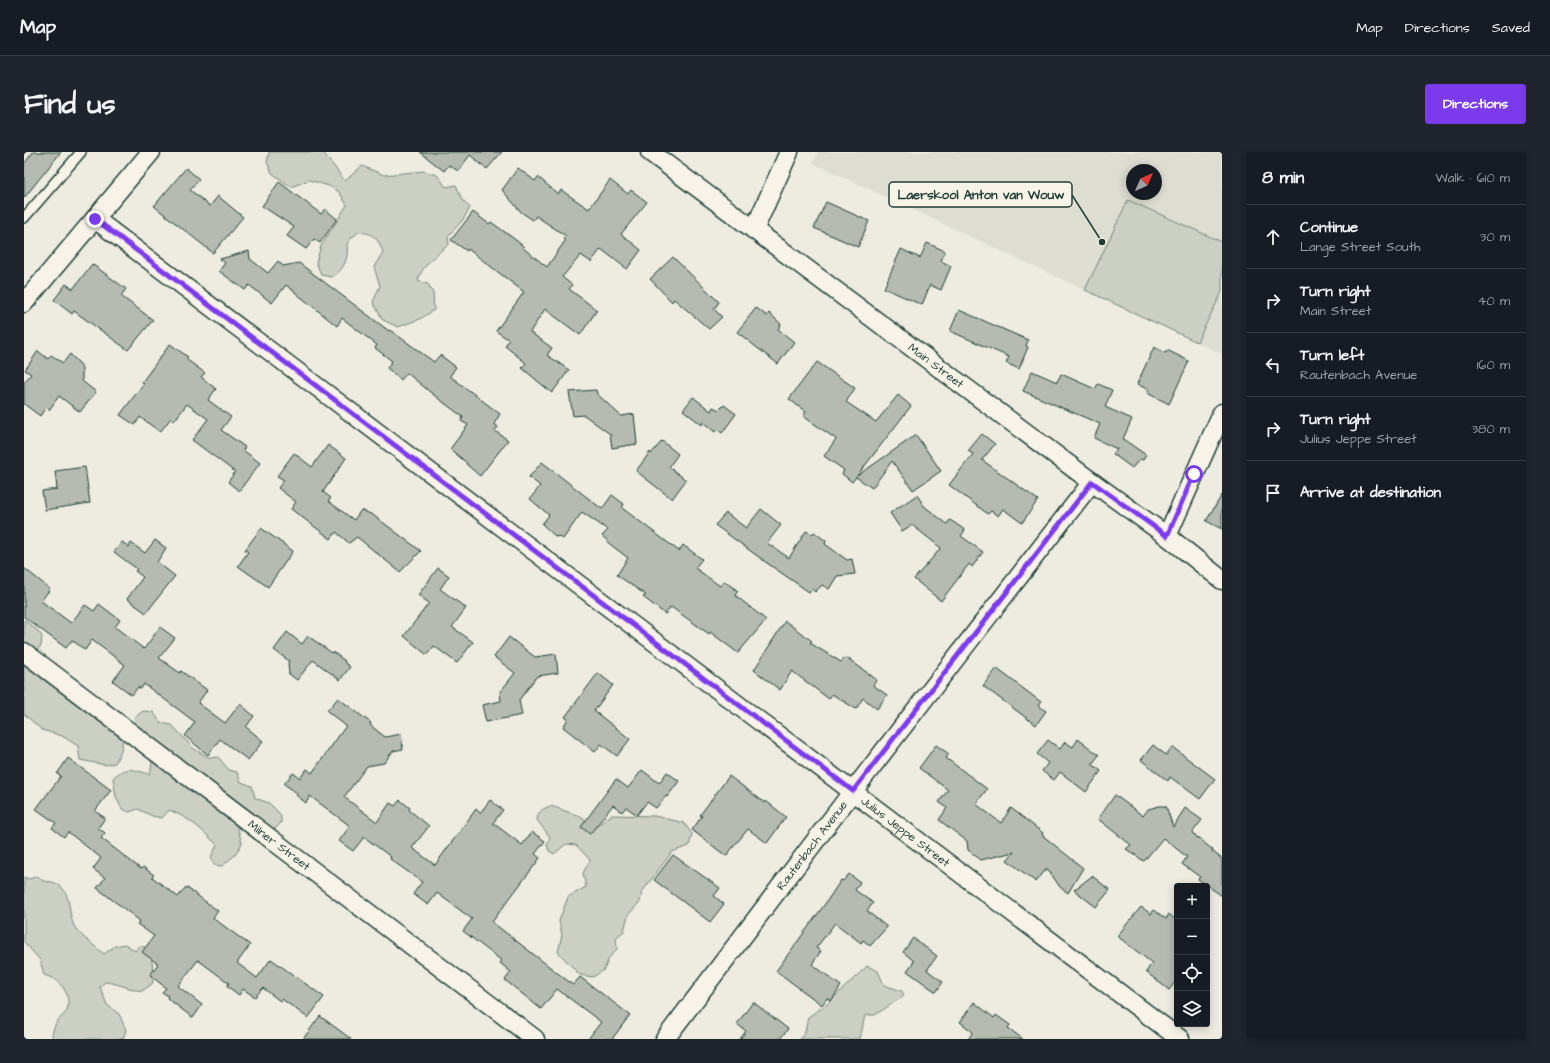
<!DOCTYPE html>
<html lang="en">
<head>
<meta charset="utf-8">
<style>
	:root { --surface:#171b24; --page:#20242c; --text:#f1f3f6; --muted:#9ea1a6; --line:#363941; --accent:#7c3aed }
	body { margin:0; font-family:"Architects Daughter",sans-serif; background:var(--page); color:var(--text) }
	.controls { position:absolute; right:12px; bottom:12px; display:grid; overflow:hidden; border-radius:4px; box-shadow:0 2px 10px #0003 }
	.controls button { width:36px; height:36px; display:grid; place-items:center; padding:0; border:0; border-bottom:1px solid var(--line); background:var(--surface); color:var(--text); font:20px sans-serif }
	.compass { position:absolute; left:1102px; top:12px; width:36px; height:36px; border-radius:50%; background:var(--surface); box-shadow:0 2px 10px #0003; rotate:45deg }
	.stop { position:absolute; width:12px; height:12px; margin:-9px; border:3px solid #7c3aed; border-radius:50%; background:#fff }
	.stop.end { background:#7c3aed; border-color:#fff; box-shadow:0 1px 4px #0008 }
	.list { margin:0; padding:0; list-style:none }
	h2 { display:flex; justify-content:space-between; align-items:center; height:52px; margin:0; padding:0 16px; font-size:17px }
	h2 small { font-size:13px; font-weight:400; color:var(--muted) }
	.list li { display:grid; grid-template-columns:26px 1fr auto; gap:12px; align-items:center; box-sizing:border-box; height:64px; padding:0 16px; border-top:1px solid var(--line) }
	.list b { display:block; font-size:15px; white-space:nowrap }
	.list p { margin:0; font-size:13px; white-space:nowrap; color:var(--muted) }
	.list em { font-size:13px; font-style:normal; color:var(--muted) }
	.icon { flex:none; width:22px; height:22px; fill:none; stroke:currentColor; stroke-width:2; stroke-linecap:round; stroke-linejoin:round }
	.map { position:relative; flex:none; width:1198px; height:887px; overflow:hidden; border-radius:4px }
	header { display:flex; align-items:center; gap:24px; box-sizing:border-box; height:56px; padding:0 20px; background:var(--surface); border-bottom:1px solid var(--line) }
	header strong { font-size:19px }
	nav { display:flex; gap:22px; margin-inline-start:auto; font-size:14px }
	.intro { display:flex; align-items:center; justify-content:space-between; box-sizing:border-box; height:96px; padding:0 24px }
	h1 { margin:0; font-size:28px }
	.button { padding:10px 18px; border-radius:4px; background:var(--accent); color:#fff; font-size:14px; font-weight:700 }
	main { display:flex; gap:24px; padding:0 24px }
	aside { flex:1; background:var(--surface); border-radius:4px; box-shadow:0 2px 10px #0003 }
	.map>svg:first-child { display:block }
	.built { fill:#ddddd2; fill-rule:evenodd }
	.green { fill:#cccfc4; stroke:#76867c }
	.building { fill:#b5bbb0; stroke:#1f3d34 }
	.lines { fill:none; stroke-linecap:round; stroke-linejoin:round }
	.service-casing { stroke:#1f3d34; stroke-width:12 }
	.minor-casing { stroke:#1f3d34; stroke-width:21 }
	.service { stroke:#f7f3e8; stroke-width:9 }
	.minor { stroke:#f7f3e8; stroke-width:18 }
	.route { stroke:#7c3aed; stroke-width:5 }
	.labels { text-anchor:middle; dominant-baseline:central; stroke-width:3; stroke-linejoin:round; paint-order:stroke }
	.street-label { font-size:12px; fill:#1f3d34; stroke:#f7f3e8 }
	.leader { fill:none; stroke:#1f3d34; stroke-width:1.5 }
	.callout-dot { fill:#1f3d34; stroke:#f7f3e8; stroke-width:1.5 }
	.callout { fill:#f7f3e8; stroke:#1f3d34; stroke-width:1.5 }
	.callout-label { font-size:13px; text-anchor:middle; font-weight:bold; fill:#1f3d34 }
</style>
</head>
<body>
<header>
<strong>Map</strong>
<nav><a>Map</a><a>Directions</a><a>Saved</a></nav>
</header>
<div class="intro"><h1>Find us</h1><a class="button">Directions</a></div>
<main>
<div class="map">
<svg width="1198" height="887" viewBox="0 0 1198 887">
	<rect width="100%" height="100%" fill="#eeece1"/>
	<filter id="ink" filterUnits="userSpaceOnUse"><feTurbulence type="fractalNoise" baseFrequency=".025" numOctaves="2"/><feDisplacementMap in="SourceGraphic" scale="8" xChannelSelector="R" yChannelSelector="G"/><feConvolveMatrix kernelMatrix="1 2 1 2 8 2 1 2 1" color-interpolation-filters="sRGB"/></filter>
	<g filter="url(#ink)">
		<!-- built -->
		<path class="built" d="M794,0H1198V202L789,11ZM1108,18H1132V42H1108Z"/>
		<!-- green -->
		<g class="green">
			<path d="M245,0H299L321,29L338,14L360,23L399,19L413,23L422,35L432,33L439,48L446,56L438,69L424,84L425,92C413,102 397,114 394,129L404,132L409,141L410,158L396,167L374,175L359,168L349,150L356,134L350,115L359,100C353,85 351,82 335,80L327,86L323,92C325,106 320,118 308,125L297,123L292,110L297,94L323,53L315,40L305,34L285,28L267,35L248,21L243,10Z"/>
			<path d="M1104,48L1198,90V140L1173,190L1061,138Z"/>
			<path d="M0,468L12,477L18,484L17,494L11,500L99,586L97,599L91,611L82,613L56,608L54,594L38,584L18,578L0,562Z"/>
			<path d="M119,559L129,560L137,571L148,573L170,597L186,606L194,605L205,618L213,620L217,630L228,634L231,646L245,651L257,663V671L250,678L206,664L213,674L218,691L211,703L198,714L190,713L187,705L193,693C176,676 167,667 145,658L138,666L128,664L114,657L105,660L98,657L92,645L89,626C102,612 111,619 126,622L128,611L110,566Z"/>
			<path d="M527,654L553,663L572,675L587,663L631,664L660,671L668,682L665,694L648,700L618,740L616,750L604,763L600,779L592,786L593,797L585,806L580,818L569,825L556,823L534,800L538,783L535,769L544,745L562,735L559,721L566,708L552,693L542,692L530,702L525,699L523,693L526,685L513,668C513,659 520,656 527,654Z"/>
			<path d="M14,724L19,729C23,730 28,729 31,731C50,739 42,763 52,777C59,786 71,794 80,802L91,794L101,792L111,799L115,794L121,795L127,802L130,826L128,832L118,839C105,837 93,831 81,830L76,835L83,853L95,862L102,878L99,887H28C28,880 30,873 35,867C38,864 42,861 43,858C48,841 35,827 20,823L16,808L0,790V725L5,727Z"/>
			<path d="M843,814L854,819L860,833L878,839L880,844L851,863H841L836,887H776L781,880L784,865L802,853Z"/>
		</g>
		<!-- building -->
		<g class="building">
			<path d="M9,0H37L0,46V12Z"/>
			<path d="M396,0H478L463,17L446,3L434,19L425,13L420,19Z"/>
			<path d="M162,16L175,27L166,38L186,54L194,44L219,65L189,101L130,54Z"/>
			<path d="M494,16L511,29L514,25L534,42L537,38L565,57L586,28L604,42L607,38L623,50L597,82L617,98L603,117L577,97L567,110L557,103L538,125L548,133L545,137L573,158L556,183L521,157L506,180L528,196L523,203L545,218L528,241L498,216L502,211L481,194L485,188L472,179L500,140L444,97L443,99L427,88L449,60L465,72L467,70L493,89L500,95L499,96L523,115L541,89L539,87L542,84L512,64L509,68L497,60L478,38Z"/>
			<path d="M255,30L297,62L301,57L313,67L296,91L290,87L282,97L263,84L270,75L238,54Z"/>
			<path d="M802,50L845,69L834,95L790,76Z"/>
			<path d="M903,91L921,99L917,109L927,114L917,138L906,133L898,153L860,136L877,97L896,106Z"/>
			<path d="M225,99L226,107L244,121L254,109L259,114L275,111L365,179L366,178L410,210L416,203L432,215L426,224L476,262L470,272L474,275L471,279L484,288L456,324L442,312L443,311L426,297L444,273L437,269L439,265L411,244L383,221L377,228L363,216L368,209L351,196L353,193L318,166L313,174L262,133L248,151L225,133L221,138L195,119L201,111L196,107Z"/>
			<path d="M649,105L695,150L690,157L698,165L685,177L650,147L648,150L626,127Z"/>
			<path d="M68,112L102,137L97,144L129,168L104,198L50,159L48,162L30,148L42,132L49,137Z"/>
			<path d="M732,156L743,164L745,161L757,172L754,177L770,190L754,212L713,180Z"/>
			<path d="M935,158L1004,188L1002,194L1004,195L995,217L982,211L985,205L926,179Z"/>
			<path d="M146,192L164,205L162,207L181,221L177,225L192,237L184,248L207,265L197,278L221,295L219,298L236,311L215,339L204,330L211,320L168,288L184,267L163,252L150,269L147,266L136,280L116,265L111,273L96,263L120,231L118,230Z"/>
			<path d="M1130,195L1142,201L1143,198L1165,209L1145,252L1123,241L1125,238L1113,232Z"/>
			<path d="M14,199L24,207L27,203L39,211L46,202L56,212L58,216V229L72,240L56,260L35,244L25,258L22,255L16,264L0,252V231L7,222L1,218Z"/>
			<path d="M793,210L831,236L822,250L852,270L874,243L887,254L833,324L892,283L917,319L889,338L868,309L848,336L832,325L828,330L818,322L820,318L800,304L812,287L779,264L782,260L765,247Z"/>
			<path d="M1008,219L1033,230L1037,222L1071,237L1074,232L1088,238L1081,255L1108,267L1099,287L1122,303L1119,308L1116,307L1108,316L1089,302L1093,297L1070,286L1076,272L999,239Z"/>
			<path d="M572,238L573,242L597,264L610,262L613,292L588,296L586,282L560,263L549,264L545,240Z"/>
			<path d="M669,245L687,259L689,255L695,258L700,253L712,262L698,281L693,277L691,280L679,270L678,273L659,258Z"/>
			<path d="M958,282L971,292L958,308L1014,348L998,371L979,357L974,364L967,359L964,362L925,333L949,302L944,299Z"/>
			<path d="M638,289L654,302L645,315L662,328L648,347L612,319L626,300L627,302Z"/>
			<path d="M304,293L322,306L299,340L307,346L304,349L330,368L337,358L349,363L397,399L376,420L333,385L325,391L312,380L307,387L267,357L272,350L254,336L260,328L253,324L270,301L288,315Z"/>
			<path d="M518,310L578,357L588,343L600,352L598,356L655,399L659,393L678,407L671,416L696,434L700,429L714,439L711,443L742,468L714,501L686,480L685,482L647,455L641,462L619,445L622,443L593,423L604,406L582,389L583,388L578,384L584,378L558,360L539,387L535,384L532,385L518,372L525,363L506,347L516,334L505,325Z"/>
			<path d="M61,315L66,351L21,358L18,339L33,337L31,319Z"/>
			<path d="M893,343L900,354L923,372L926,368L941,378L937,384L959,400L948,415L945,412L917,449L890,427L917,396L888,373L878,379L866,361Z"/>
			<path d="M1198,343V377L1182,369Z"/>
			<path d="M737,357L757,373L743,391L765,406L782,379L788,382L790,380L802,389L801,392L823,408L828,407L831,422L813,424L805,437L798,433L791,440L788,437L785,440L743,411L691,373L702,361L722,376Z"/>
			<path d="M237,376L269,399L244,435L214,414L224,400L221,398Z"/>
			<path d="M131,388L142,396L133,410L151,424L122,461L103,447L119,425L111,419L113,417L90,400L98,390L105,395L107,391L121,401Z"/>
			<path d="M0,416L26,437L17,449L47,471L61,453L70,459L75,452L96,468L91,475L120,497L136,475L151,486L135,506L156,521L157,519L183,538L174,551L201,571L216,552L230,564L222,575L239,589L224,608L196,587L184,603L161,584L171,570L120,532L117,537L114,535L108,543L89,529L101,513L68,488L61,498L48,488L42,496L0,465Z"/>
			<path d="M414,416L425,424L416,437L442,456L428,475L449,490L433,511L410,494L403,503L380,484L405,451L394,443Z"/>
			<path d="M761,469L788,489L786,491L817,510L822,505L853,528L849,533L863,543L853,557L839,546L832,557L808,542L805,547L768,519L756,538L730,518Z"/>
			<path d="M263,480L278,492L284,484L308,501L309,500L321,509L320,510L326,515L316,528L289,508L273,528L265,522L264,511L265,509L250,498Z"/>
			<path d="M485,485L511,505L532,502L534,521L513,524L495,548L498,563L462,570L458,553L477,549L476,540L491,521L470,505Z"/>
			<path d="M972,516L1017,550L1014,554L1022,559L1012,573L959,534Z"/>
			<path d="M574,521L589,533L570,559L606,587L593,604L577,592L571,600L539,575L544,567L541,565Z"/>
			<path d="M314,546L347,571L346,573L361,585L377,582L379,597L369,599L360,611L343,614L320,645L353,670L366,651L371,654L376,648L386,656L385,658L405,674L388,696L411,713L452,657L456,661L466,648L479,658L469,671L498,693L508,680L521,689L511,702L516,706L468,770L549,833L556,825L606,863L588,887H564L577,870L533,837L517,857L481,828L487,820L476,811L478,809L439,779L448,767L413,741L404,753L389,742L398,730L366,707L367,705L340,685L329,699L315,689L326,674L286,644L282,651L272,643L273,641L260,632L269,621L276,626L283,617L288,621L322,574L303,559Z"/>
			<path d="M1054,587L1075,603L1068,612L1077,619L1062,640L1036,620L1030,628L1018,619L1024,611L1013,602L1024,588L1036,597L1041,590L1049,595Z"/>
			<path d="M912,593L925,602L922,606L963,637L952,652L977,671L987,656L1019,681L1018,683L1059,716L1044,741L1036,735L1023,716L1012,730L983,708L990,700L957,708L944,698L943,689L915,668L923,656L915,650L924,638L895,616Z"/>
			<path d="M1129,593L1142,603L1148,595L1191,627L1176,647L1146,625L1144,629L1117,608Z"/>
			<path d="M44,606L87,638L71,659L81,666L74,676L81,681L77,686L117,717L119,715L130,723L128,725L154,745L162,735L194,759L189,766L226,793L213,811L233,826L247,807L300,845L284,866L258,847L256,849L239,836L231,845L219,837L215,843L203,834L205,831L174,808L154,834L178,853L169,866L143,846L144,844L138,840L142,836L126,823L134,812L118,800L130,784L113,772L116,769L73,736L81,726L69,717L77,706L44,680L40,685L28,676L32,671L12,657L37,624L33,622Z"/>
			<path d="M618,618L635,631L643,620L655,629L643,645L642,644L632,656L623,650L613,663L602,655L598,660L589,653L566,682L557,675L592,627L604,636Z"/>
			<path d="M705,624L741,651L742,649L762,665L743,691L724,677L702,704L668,678L678,664L676,663Z"/>
			<path d="M1091,643L1119,664L1124,657L1135,654H1142L1149,675L1161,656L1178,668L1168,681L1189,698L1188,699L1198,707V744L1174,727L1176,725L1158,712L1163,705L1139,686L1120,709L1102,697L1107,693L1074,667Z"/>
			<path d="M649,703L696,736L690,744L700,752L686,770L630,728Z"/>
			<path d="M825,722L836,730L831,738L849,751L843,759L863,775L846,794L839,788L837,791L811,771L792,796L797,799L788,812L817,834L807,849L803,846L798,853L752,819L801,752L817,728L819,729Z"/>
			<path d="M1068,724L1086,738L1072,755L1050,738Z"/>
			<path d="M1117,755L1127,762L1130,758L1142,767L1145,762L1153,769V828L1145,838L1122,820L1128,811L1093,784Z"/>
			<path d="M889,786L913,804L903,818L919,830L912,840L883,819L890,809L879,800Z"/>
			<path d="M729,850L764,877L756,887H716L722,879L713,872Z"/>
			<path d="M950,850L970,866L972,863L986,873L984,876L999,887H944L949,880L936,870Z"/>
			<path d="M296,864L327,887H279Z"/>
		</g>
		<g class="lines">
			<!-- service casing -->
			<g class="service-casing">
				<path id="service" d="M0,66L57,0"/>
			</g>
			<!-- minor casing -->
			<g class="minor-casing">
				<g id="minor">
					<path id="s1" d="M626,0L1068,330L1143,384L1198,428"/>
					<path id="s2" d="M71,67L1156,887"/>
					<path d="M730,78L765,0"/>
					<path d="M0,151L127,0"/>
					<path d="M1143,384L1198,261"/>
					<path id="s3" d="M0,500L511,887"/>
					<path id="s4" d="M641,887L829,639L1068,330"/>
				</g>
			</g>
			<!-- service -->
			<use href="#service" class="service"/>
			<!-- minor -->
			<use href="#minor" class="minor"/>
		</g>
	</g>
	<g class="lines" filter="url(#ink)">
		<!-- route -->
		<path class="route" d="M71,67L829,639L1068,330L1143,384L1170,322"/>
	</g>
	<g class="labels">
		<!-- street labels -->
		<g class="street-label">
			<text stroke="none"><textPath href="#s1" startOffset="357">Main Street</textPath></text>
			<text stroke="none"><textPath href="#s2" startOffset="1016">Julius Jeppe Street</textPath></text>
			<text stroke="none"><textPath href="#s4" startOffset="243">Rautenbach Avenue</textPath></text>
			<text stroke="none"><textPath href="#s3" startOffset="320">Milner Street</textPath></text>
		</g>
	</g>
	<!-- callouts -->
	<path class="leader" d="M1078 90L1048 43"/>
	<circle class="callout-dot" cx="1078" cy="90" r="4"/>
	<rect class="callout" x="865" y="30" width="183" height="25" rx="4"/>
	<g class="callout-label">
		<text x="957" y="47">Laerskool Anton van Wouw</text>
	</g>
</svg>
<div class="controls">
<button>+</button>
<button>−</button>
<button><svg class="icon" aria-label="locate" viewBox="0 0 24 24"><circle cx="12" cy="12" r="6"/><path d="M12 2v4M12 18v4M2 12h4M18 12h4"/></svg></button>
<button><svg class="icon" aria-label="layers" viewBox="0 0 24 24"><path d="M12 4l9 5-9 5-9-5zM3 14l9 5 9-5"/></svg></button>
</div>
<svg class="compass" viewBox="-18 -18 36 36"><path d="M0-13l5 13h-10z" fill="#e53935"/><path d="M0 13l5-13h-10z" fill="#9ea1a6"/></svg>
<div class="stop" style="left:1170px;top:322px"></div>
<div class="stop end" style="left:71px;top:67px"></div>
</div>
<aside>
<h2>8 min<small>Walk · 610 m</small></h2>
<ul class="list">
<li><svg class="icon" aria-label="ahead" viewBox="0 0 24 24"><path d="M12 20V5M6 11l6-6 6 6"/></svg><div><b>Continue</b><p>Lange Street South</p></div><em>30 m</em></li>
<li><svg class="icon" aria-label="right" viewBox="0 0 24 24"><path d="M7 20v-9h11M14 6l5 5-5 5"/></svg><div><b>Turn right</b><p>Main Street</p></div><em>40 m</em></li>
<li><svg class="icon" aria-label="left" viewBox="0 0 24 24"><path d="M17 20v-9H6M10 6l-5 5 5 5"/></svg><div><b>Turn left</b><p>Rautenbach Avenue</p></div><em>160 m</em></li>
<li><svg class="icon" aria-label="right" viewBox="0 0 24 24"><path d="M7 20v-9h11M14 6l5 5-5 5"/></svg><div><b>Turn right</b><p>Julius Jeppe Street</p></div><em>380 m</em></li>
<li><svg class="icon" aria-label="arrive" viewBox="0 0 24 24"><path d="M6 21V4h12l-3 4 3 4H6"/></svg><div><b>Arrive at destination</b></div></li>
</ul>
</aside>
</main>
</body>
</html>
